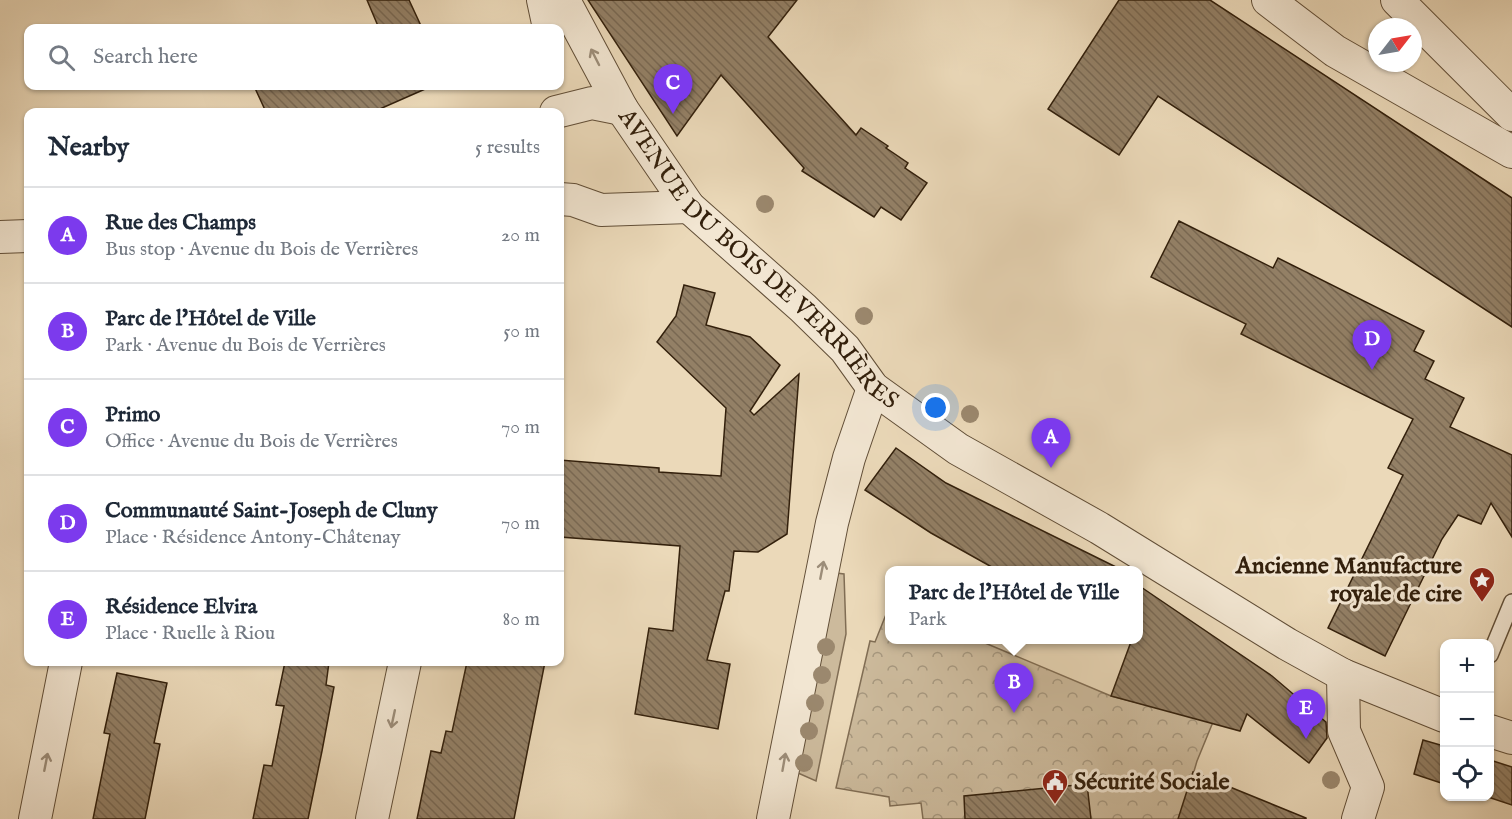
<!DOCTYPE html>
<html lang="en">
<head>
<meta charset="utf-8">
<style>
	:root { --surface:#fff; --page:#f6f6f7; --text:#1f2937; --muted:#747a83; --line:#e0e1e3; --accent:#7c3aed }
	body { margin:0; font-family:"IM FELL English",serif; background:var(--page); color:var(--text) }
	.controls { position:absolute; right:18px; bottom:18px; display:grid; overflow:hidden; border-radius:12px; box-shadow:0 2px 4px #0004 }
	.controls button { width:54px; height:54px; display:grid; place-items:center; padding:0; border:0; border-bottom:2px solid var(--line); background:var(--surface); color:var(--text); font:30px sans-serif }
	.compass { position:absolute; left:1368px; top:18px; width:54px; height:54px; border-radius:50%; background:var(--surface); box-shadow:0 2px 4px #0004; rotate:59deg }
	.you { position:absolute; left:936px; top:408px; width:21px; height:21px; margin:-15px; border:4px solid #fff; border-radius:50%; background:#1a73e8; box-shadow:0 0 0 9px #1a73e833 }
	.badge { display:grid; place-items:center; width:39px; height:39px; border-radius:50%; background:var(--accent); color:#fff; font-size:20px; font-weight:700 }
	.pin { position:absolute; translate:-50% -50px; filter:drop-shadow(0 2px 3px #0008) }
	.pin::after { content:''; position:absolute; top:32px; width:21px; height:18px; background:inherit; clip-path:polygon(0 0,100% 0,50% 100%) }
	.popup { position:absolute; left:885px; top:566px; width:258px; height:78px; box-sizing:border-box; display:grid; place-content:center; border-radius:12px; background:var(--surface); filter:drop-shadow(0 2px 4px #0005); font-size:20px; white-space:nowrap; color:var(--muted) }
	.popup b { font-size:22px; color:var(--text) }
	.popup::after { content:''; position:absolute; left:50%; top:100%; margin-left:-12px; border:12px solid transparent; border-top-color:var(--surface) }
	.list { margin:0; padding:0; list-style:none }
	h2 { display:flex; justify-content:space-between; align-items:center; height:78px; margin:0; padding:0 24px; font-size:26px }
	h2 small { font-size:20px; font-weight:400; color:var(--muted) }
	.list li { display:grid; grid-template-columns:39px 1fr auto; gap:18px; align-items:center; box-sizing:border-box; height:96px; padding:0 24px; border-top:2px solid var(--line) }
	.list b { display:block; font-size:22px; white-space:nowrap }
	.list p { margin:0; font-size:20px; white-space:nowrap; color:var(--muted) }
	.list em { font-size:20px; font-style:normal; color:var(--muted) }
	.icon { flex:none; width:33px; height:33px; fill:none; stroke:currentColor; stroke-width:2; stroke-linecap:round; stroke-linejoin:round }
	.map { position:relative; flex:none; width:1512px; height:819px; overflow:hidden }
	.search { position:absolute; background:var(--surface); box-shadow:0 2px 4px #0004; left:24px; top:24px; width:540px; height:66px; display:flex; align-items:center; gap:15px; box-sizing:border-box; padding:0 21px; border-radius:12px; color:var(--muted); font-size:22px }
	.panel { position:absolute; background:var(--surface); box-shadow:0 2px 4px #0004; left:24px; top:108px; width:540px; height:558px; border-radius:12px }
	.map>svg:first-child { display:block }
	.green { fill:#ccba9c; stroke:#806d54; stroke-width:1.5 }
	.forest { fill:url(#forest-crowns); stroke:#806d54; stroke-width:1.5 }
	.building { fill:url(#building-back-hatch); stroke:#33200c; stroke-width:1.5 }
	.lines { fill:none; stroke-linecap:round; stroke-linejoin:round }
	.service-casing { stroke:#614e37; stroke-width:18 }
	.minor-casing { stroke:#614e37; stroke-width:34 }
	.service { stroke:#f2e6d2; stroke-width:15 }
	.minor { stroke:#f2e6d2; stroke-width:32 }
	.tree { fill:#9b886e }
	.oneway { stroke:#9c8d79 }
	.labels { text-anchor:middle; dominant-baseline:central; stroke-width:6; stroke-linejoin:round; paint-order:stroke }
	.street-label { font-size:24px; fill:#33200c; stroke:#f2e6d2 }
	.poi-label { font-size:24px; font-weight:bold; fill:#33200c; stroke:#f2e6d2; text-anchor:end }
</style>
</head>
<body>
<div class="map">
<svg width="1512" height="819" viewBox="0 0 1512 819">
	<defs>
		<pattern id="forest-crowns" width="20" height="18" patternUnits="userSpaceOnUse" patternTransform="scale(1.5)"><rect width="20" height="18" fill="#ccba9c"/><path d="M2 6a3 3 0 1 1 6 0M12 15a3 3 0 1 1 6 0" fill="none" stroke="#a6977e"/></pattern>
		<pattern id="building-back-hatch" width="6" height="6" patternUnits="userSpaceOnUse" patternTransform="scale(1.5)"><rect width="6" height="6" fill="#938066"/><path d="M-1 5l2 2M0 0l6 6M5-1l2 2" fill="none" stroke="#796852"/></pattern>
	</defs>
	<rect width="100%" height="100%" fill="#ebd9b9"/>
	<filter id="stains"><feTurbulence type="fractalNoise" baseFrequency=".00333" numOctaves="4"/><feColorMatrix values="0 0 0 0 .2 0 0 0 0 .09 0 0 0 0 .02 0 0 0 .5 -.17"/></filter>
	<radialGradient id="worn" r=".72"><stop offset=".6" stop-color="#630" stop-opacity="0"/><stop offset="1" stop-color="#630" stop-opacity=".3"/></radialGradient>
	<!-- green -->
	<path class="green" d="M836,573L844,574L846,634L816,781L798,773L821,642Z"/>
	<!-- forest -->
	<path class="forest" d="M889,607L890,640H978L1111,696L1213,722L1197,761L1180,819H923L921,803L890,806L889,797L836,788L870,641L875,642Z"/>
	<!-- building -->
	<g class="building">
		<path d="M367,0H409L422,28H372L378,26Z"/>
		<path d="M588,0H797L768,37L856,135L861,128L888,146L886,148L908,163L905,168L927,183L901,220L881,207L874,217L802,171L804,168L721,75L677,136Z"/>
		<path d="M1119,0H1210L1512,198V327L1158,96L1119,155L1048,109Z"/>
		<path d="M254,86H432L373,112H266Z"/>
		<path d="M1179,221L1273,268L1278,258L1424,331L1414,351L1434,361L1425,379L1464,398L1450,427L1512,455V537L1491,503L1481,524L1458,515L1442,539L1385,656L1328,628L1403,475L1388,468L1413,419L1241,334L1246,324L1151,277Z"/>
		<path d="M684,285L715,293L706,325L750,337L780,365L750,411L754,415L799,374L787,534L758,552L734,551L729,591H725L707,660L730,664L718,729L635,714L649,628L673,631L680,546L560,537V460L659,468V472L721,476L726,408L657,342L676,316Z"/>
		<path d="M896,448L946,483L1122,570H997L931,533L865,490Z"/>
		<path d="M1138,585L1272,676L1326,722L1327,738L1309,763L1247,714L1240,731L1111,696L1132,639H1138Z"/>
		<path d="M285,662H329L326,685L334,687L322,751L308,819H253L264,765L272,766L284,706L276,705Z"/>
		<path d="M467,662H545L514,819H417L431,751L441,753L446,731L452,732Z"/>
		<path d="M117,673L167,683L154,743L160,744L145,819H93L110,734L104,733Z"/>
		<path d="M1423,740L1444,746V784L1414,774Z"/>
		<path d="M1490,760L1512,767V805L1485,796H1490Z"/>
		<path d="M1193,772L1306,818V819H1178Z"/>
		<path d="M1087,784L1091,819H965L964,796Z"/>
	</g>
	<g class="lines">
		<!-- service casing -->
		<g class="service-casing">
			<path id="service" d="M1490,655L1512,602"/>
		</g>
		<!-- minor casing -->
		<g class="minor-casing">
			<g id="minor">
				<path d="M543,0L549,28"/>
				<path id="s1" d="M560,0L568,8L622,109L689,207L803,308L845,349L873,388L958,449L1099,528L1287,644L1343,675L1444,716"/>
				<path d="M1268,0L1335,51L1512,152"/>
				<path d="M1397,0L1512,115"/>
				<path d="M556,112L592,103L622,109"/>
				<path d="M560,199L573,200L601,210L689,207"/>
				<path d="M0,237L28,236"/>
				<path d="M1343,675L1344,731L1368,787L1358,819"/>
				<path d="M1490,731L1512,738"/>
				<path d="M35,819L66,662"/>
				<path d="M372,819L405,662"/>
				<path d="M773,819L832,523L849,458L873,388"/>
			</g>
		</g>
		<!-- service -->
		<use href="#service" class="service"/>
		<!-- minor -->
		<use href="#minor" class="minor"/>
	</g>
	<!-- trees -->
	<g class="tree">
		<circle cx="765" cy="204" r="9"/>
		<circle cx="864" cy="316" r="9"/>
		<circle cx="970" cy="414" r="9"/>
		<circle cx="826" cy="647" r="9"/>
		<circle cx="822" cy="675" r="9"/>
		<circle cx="815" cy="703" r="9"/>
		<circle cx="809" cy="731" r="9"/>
		<circle cx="804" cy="763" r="9"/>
		<circle cx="1331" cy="780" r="9"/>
	</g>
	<!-- one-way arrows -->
	<defs><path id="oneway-shaft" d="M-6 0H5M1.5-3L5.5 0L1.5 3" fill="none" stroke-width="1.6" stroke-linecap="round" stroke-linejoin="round" transform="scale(1.5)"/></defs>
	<g class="oneway">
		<use href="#oneway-shaft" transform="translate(595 57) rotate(-117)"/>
		<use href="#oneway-shaft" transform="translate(822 570) rotate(-79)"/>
		<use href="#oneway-shaft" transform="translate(393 719) rotate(102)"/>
		<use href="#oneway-shaft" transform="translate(46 762) rotate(-79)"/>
		<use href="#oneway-shaft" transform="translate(784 762) rotate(-80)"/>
	</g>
	<!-- icons -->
	<defs>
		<g id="sight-pin" transform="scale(1.35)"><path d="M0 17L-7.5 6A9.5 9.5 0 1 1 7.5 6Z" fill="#8f2418" stroke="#f2e6d2"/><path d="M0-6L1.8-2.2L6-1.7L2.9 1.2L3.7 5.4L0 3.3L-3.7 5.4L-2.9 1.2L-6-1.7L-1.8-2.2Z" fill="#fff"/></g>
		<g id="civic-pin" transform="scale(1.35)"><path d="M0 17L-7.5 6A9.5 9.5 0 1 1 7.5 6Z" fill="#8f2418" stroke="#f2e6d2"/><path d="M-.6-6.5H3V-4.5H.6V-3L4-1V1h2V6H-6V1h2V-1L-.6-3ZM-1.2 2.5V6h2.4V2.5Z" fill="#fff"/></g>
	</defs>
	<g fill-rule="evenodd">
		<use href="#sight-pin" x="1482" y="580"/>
		<use href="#civic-pin" x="1055" y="782"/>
	</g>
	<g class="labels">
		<!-- street labels -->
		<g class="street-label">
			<text stroke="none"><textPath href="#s1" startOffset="330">AVENUE DU BOIS DE VERRIÈRES</textPath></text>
		</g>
		<!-- poi labels -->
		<g class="poi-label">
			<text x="1462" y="566">Ancienne Manufacture<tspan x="1462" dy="28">royale de cire</tspan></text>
			<text x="1074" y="782" text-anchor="start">Sécurité Sociale</text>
		</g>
	</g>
	<rect width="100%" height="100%" filter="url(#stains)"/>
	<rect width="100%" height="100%" fill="url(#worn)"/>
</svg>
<div class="controls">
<button>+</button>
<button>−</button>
<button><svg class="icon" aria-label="locate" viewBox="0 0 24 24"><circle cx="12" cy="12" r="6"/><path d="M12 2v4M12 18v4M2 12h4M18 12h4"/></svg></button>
</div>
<svg class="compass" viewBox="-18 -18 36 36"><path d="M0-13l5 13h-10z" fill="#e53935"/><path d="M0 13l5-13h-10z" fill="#747a83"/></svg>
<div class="you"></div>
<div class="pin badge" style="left:1051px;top:468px">A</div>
<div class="pin badge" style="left:1014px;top:713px">B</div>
<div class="popup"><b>Parc de l'Hôtel de Ville</b>Park</div>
<div class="pin badge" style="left:673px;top:114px">C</div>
<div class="pin badge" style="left:1372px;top:370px">D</div>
<div class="pin badge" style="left:1306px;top:739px">E</div>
<div class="search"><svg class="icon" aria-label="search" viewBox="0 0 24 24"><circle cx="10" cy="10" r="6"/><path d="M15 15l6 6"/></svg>Search here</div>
<section class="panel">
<h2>Nearby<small>5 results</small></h2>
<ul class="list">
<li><span class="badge">A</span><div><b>Rue des Champs</b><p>Bus stop · Avenue du Bois de Verrières</p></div><em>20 m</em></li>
<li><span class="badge">B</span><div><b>Parc de l'Hôtel de Ville</b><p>Park · Avenue du Bois de Verrières</p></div><em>50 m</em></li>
<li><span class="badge">C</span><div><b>Primo</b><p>Office · Avenue du Bois de Verrières</p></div><em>70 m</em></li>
<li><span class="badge">D</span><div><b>Communauté Saint-Joseph de Cluny</b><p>Place · Résidence Antony-Châtenay</p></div><em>70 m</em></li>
<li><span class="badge">E</span><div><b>Résidence Elvira</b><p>Place · Ruelle à Riou</p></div><em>80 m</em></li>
</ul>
</section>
</div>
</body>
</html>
